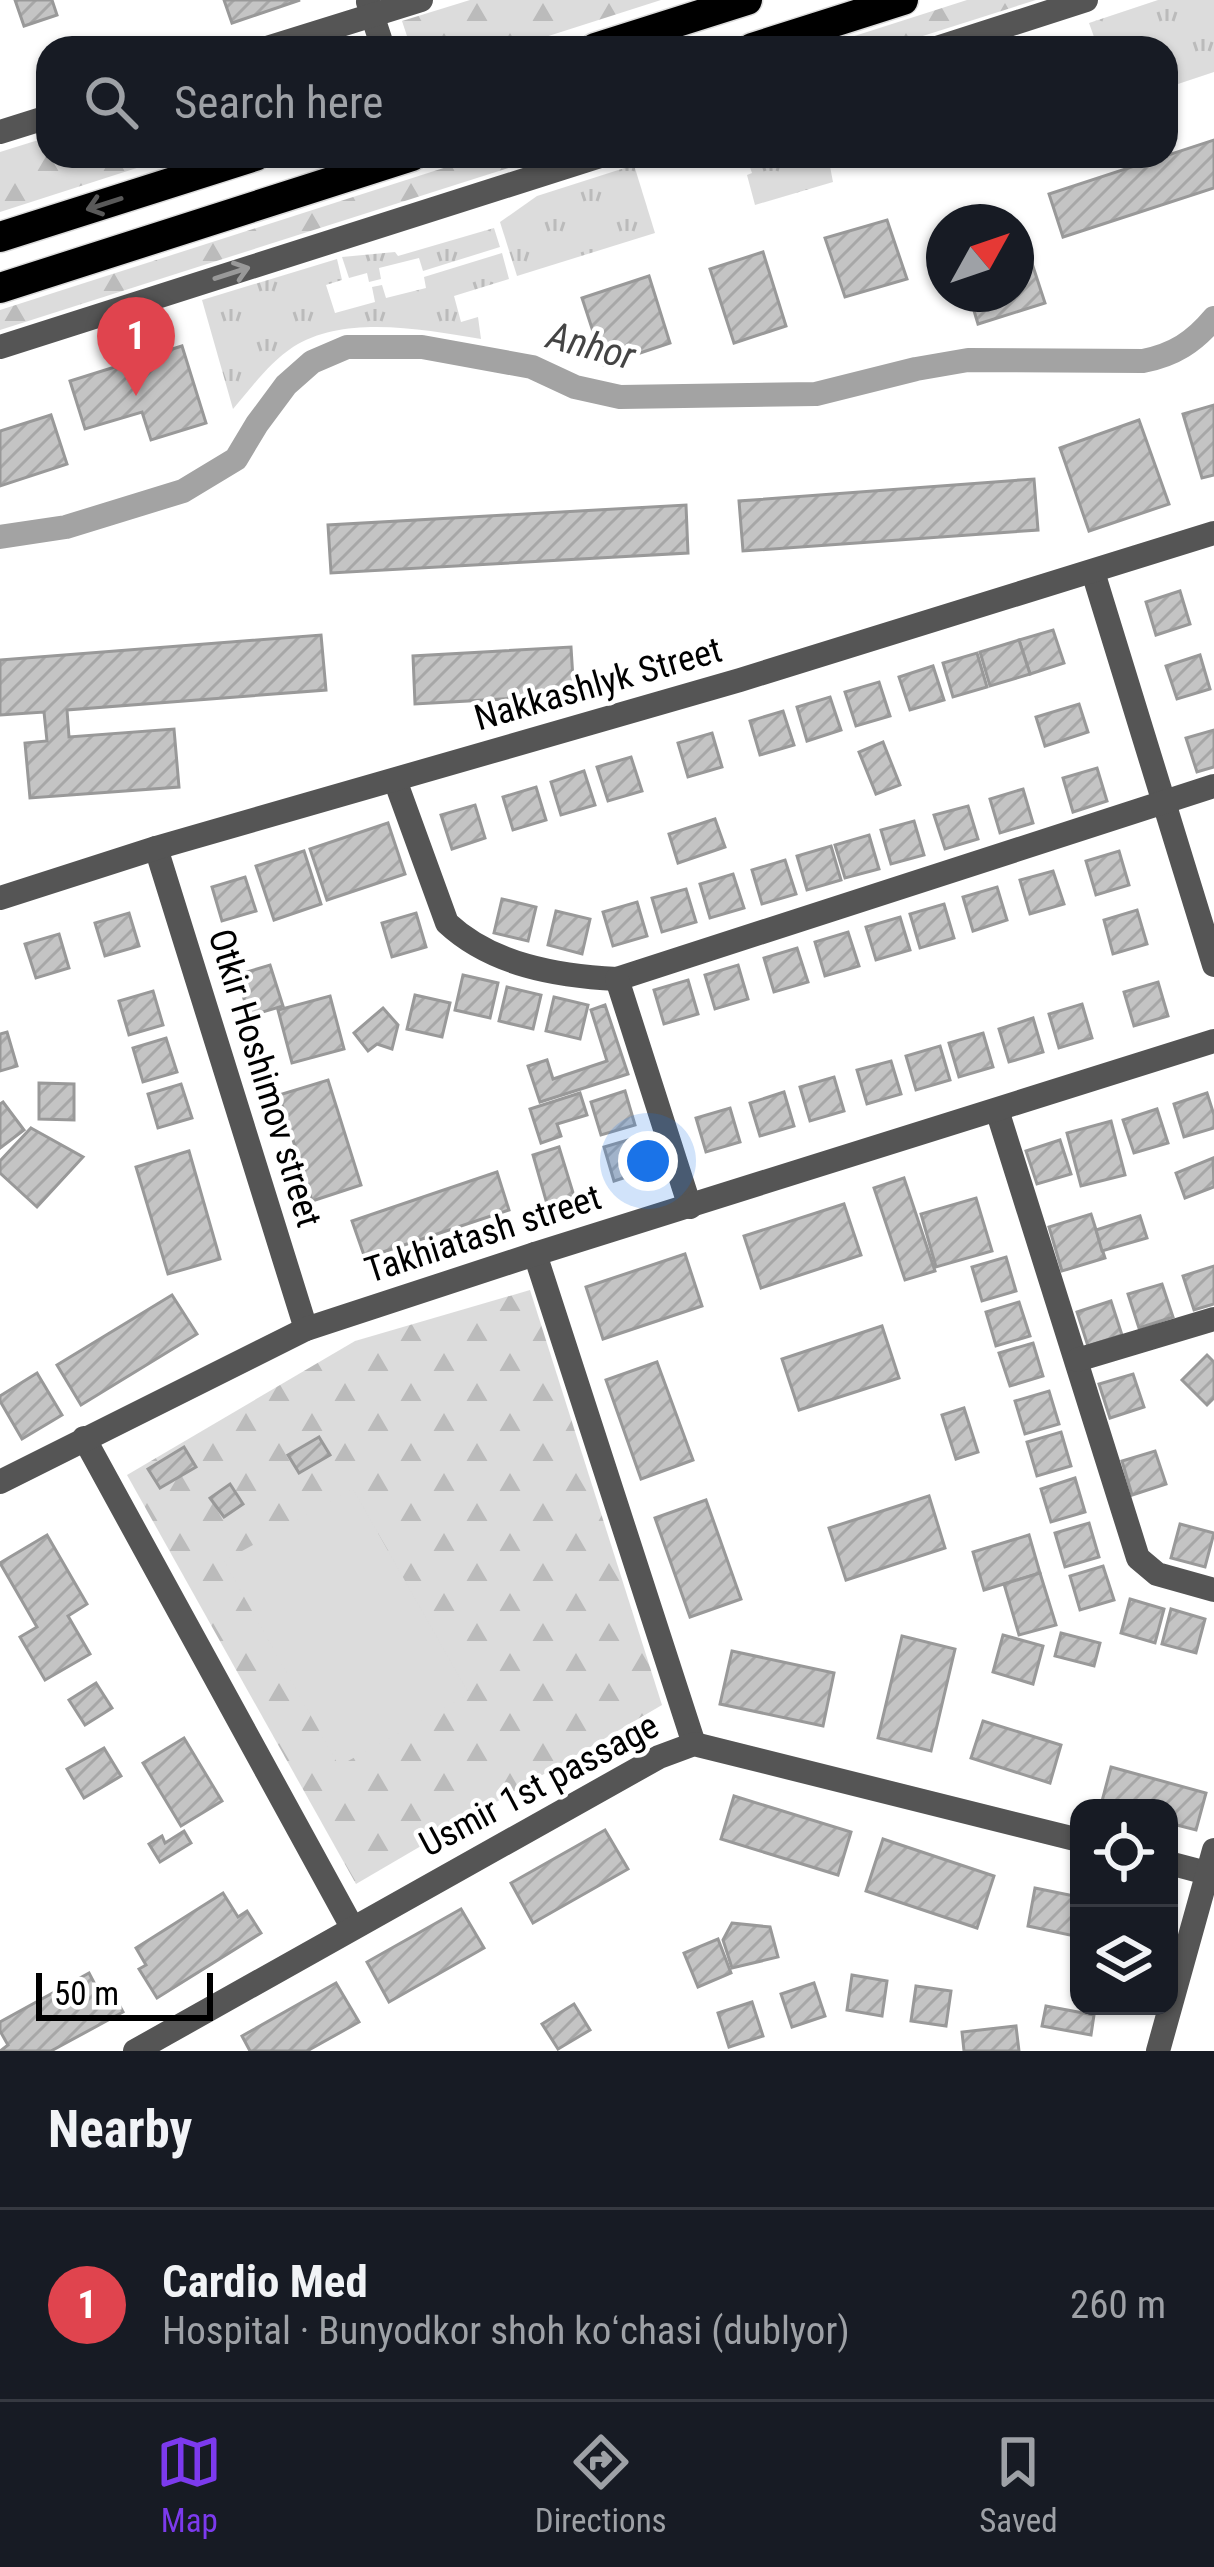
<!DOCTYPE html>
<html lang="en">
<head>
<meta charset="utf-8">
<style>
	:root { --surface:#171b24; --page:#242831; --text:#f1f3f6; --muted:#9ea1a6; --line:#363941; --accent:#7c3aed }
	body { margin:0; font-family:"Roboto Condensed",sans-serif; background:var(--page); color:var(--text) }
	.controls { position:absolute; right:36px; bottom:36px; display:grid; overflow:hidden; border-radius:24px; box-shadow:0 3px 9px #0004 }
	.controls button { width:108px; height:108px; display:grid; place-items:center; padding:0; border:0; border-bottom:3px solid var(--line); background:var(--surface); color:var(--text); font:60px sans-serif }
	.compass { position:absolute; left:926px; top:204px; width:108px; height:108px; border-radius:50%; background:var(--surface); box-shadow:0 3px 9px #0004; rotate:50deg }
	.scale { position:absolute; left:36px; bottom:30px; width:177px; box-sizing:border-box; padding-left:12px; border:6px solid #000; border-top:0; font-size:33px; line-height:42px; white-space:nowrap; color:#000; -webkit-text-stroke:9px #fff; paint-order:stroke }
	.you { position:absolute; left:648px; top:1161px; width:42px; height:42px; margin:-30px; border:9px solid #fff; border-radius:50%; background:#1a73e8; box-shadow:0 0 0 18px #1a73e833 }
	.badge { display:grid; place-items:center; width:78px; height:78px; border-radius:50%; background:var(--accent); color:#fff; font-size:39px; font-weight:700 }
	.pin { position:absolute; translate:-50% -99px; filter:drop-shadow(0 3px 6px #0008) }
	.pin::after { content:''; position:absolute; top:63px; width:42px; height:36px; background:inherit; clip-path:polygon(0 0,100% 0,50% 100%) }
	.list { margin:0; padding:0; list-style:none }
	h2 { display:flex; justify-content:space-between; align-items:center; height:156px; margin:0; padding:0 48px; font-size:51px }
	h2 small { font-size:39px; font-weight:400; color:var(--muted) }
	.list li { display:grid; grid-template-columns:78px 1fr auto; gap:36px; align-items:center; box-sizing:border-box; height:192px; padding:0 48px; border-top:3px solid var(--line) }
	.list b { display:block; font-size:45px; white-space:nowrap }
	.list p { margin:0; font-size:39px; white-space:nowrap; color:var(--muted) }
	.list em { font-size:39px; font-style:normal; color:var(--muted) }
	.icon { flex:none; width:66px; height:66px; fill:none; stroke:currentColor; stroke-width:2; stroke-linecap:round; stroke-linejoin:round }
	.map { position:relative; flex:none; width:1214px; height:2051px; overflow:hidden }
	.search { position:absolute; background:var(--surface); box-shadow:0 3px 9px #0004; left:36px; right:36px; top:36px; height:132px; display:flex; align-items:center; gap:30px; box-sizing:border-box; padding:0 42px; border-radius:36px; color:var(--muted); font-size:45px }
	.sheet { height:348px; background:var(--surface) }
	nav { display:flex; justify-content:space-around; align-items:center; box-sizing:border-box; height:168px; border-top:3px solid var(--line); background:var(--surface); font-size:33px; color:var(--muted) }
	nav a { display:grid; justify-items:center; gap:6px }
	nav .on { color:var(--accent) }
	.map>svg:first-child { display:block }
	.grass { fill:url(#grass-tufts) }
	.forest { fill:url(#forest-firs) }
	.pitch { fill:#dcdcdc }
	.lines { fill:none; stroke-linecap:round; stroke-linejoin:round }
	.canal { stroke:#a3a3a3; stroke-width:24 }
	.building { fill:url(#building-hatch); stroke:#999; stroke-width:3 }
	.major-casing { stroke:#dbdbdb; stroke-width:33 }
	.minor { stroke:#555; stroke-width:24 }
	.major { stroke:#000; stroke-width:30 }
	.oneway { stroke:#595959 }
	.oneway2 { stroke:#999 }
	.labels { text-anchor:middle; dominant-baseline:central; stroke-width:9; stroke-linejoin:round; paint-order:stroke }
	.street-label { font-size:36px; fill:#000; stroke:#fff }
	.water-label { font-size:39px; font-style:italic; fill:#444; stroke:#fff }
</style>
</head>
<body>
<div class="map">
<svg width="1214" height="2051" viewBox="0 0 1214 2051">
	<defs>
		<pattern id="grass-tufts" width="24" height="20" patternUnits="userSpaceOnUse" patternTransform="scale(3)"><rect width="24" height="20" fill="#dcdcdc"/><path d="M3 7l-1-3M5 7V3M7 7l1-3M15 17l-1-3M17 17v-4M19 17l1-3" fill="none" stroke="#bbb"/></pattern>
		<pattern id="forest-firs" width="22" height="20" patternUnits="userSpaceOnUse" patternTransform="scale(3)"><rect width="22" height="20" fill="#dcdcdc"/><path d="M5 1l3.5 6h-7zM16 11l3.5 6h-7z" fill="#bbb"/></pattern>
		<pattern id="building-hatch" width="6" height="6" patternUnits="userSpaceOnUse" patternTransform="scale(3)"><rect width="6" height="6" fill="#c4c4c4"/><path d="M-1 1l2-2M0 6l6-6M5 7l2-2" fill="none" stroke="#a7a7a7"/></pattern>
	</defs>
	<rect width="100%" height="100%" fill="#fff"/>
	<!-- grass -->
	<g class="grass">
		<path d="M1158,0H1214V72L1166,88V48H1098L1089,23Z"/>
		<path d="M746,156L794,159L801,156H828L833,182L755,205L747,175L752,173Z"/>
		<path d="M634,165L655,233L517,276L500,222L537,196Z"/>
		<path d="M494,228L500,247L423,271L419,258L379,268L381,279L369,282L367,273L349,278L342,257L395,252L398,256Z"/>
		<path d="M502,253L509,279L454,296L461,322L478,317L481,339C424,330 346,314 293,347C269,363 252,387 233,409L202,300L337,259L342,280L326,285L335,313L375,302L372,287L382,285L386,298L426,288L424,277Z"/>
	</g>
	<!-- forest -->
	<g class="forest">
		<path d="M470,0H661L511,48H411L402,21Z"/>
		<path d="M967,0H1036L885,48H817Z"/>
		<path d="M48,137V156H174L0,212V152Z"/>
		<path d="M481,156H546L0,330V310Z"/>
		<path d="M530,1290L662,1705L356,1884L127,1475L355,1341Z"/>
	</g>
	<!-- pitch -->
	<path class="pitch" d="M353,1489L469,1694L339,1766L224,1561Z"/>
	<g class="lines">
		<!-- canal -->
		<path class="canal" d="M0,537L66,527L183,491L236,459L257,424L286,385L312,362L347,347H422L532,367L575,387L620,397L816,394L916,369L968,360L1143,361C1174,355 1194,342 1214,318"/>
	</g>
	<!-- building -->
	<g class="building">
		<path d="M15,0H52L57,15L24,26Z"/>
		<path d="M224,0H300L232,23Z"/>
		<path d="M1214,140V188L1063,237L1049,194Z"/>
		<path d="M887,220L907,279L845,297L825,238Z"/>
		<path d="M1025,242L1045,303L978,324L969,294H1016V245Z"/>
		<path d="M763,252L786,326L734,343L710,269Z"/>
		<path d="M649,276L670,343L604,365L582,298Z"/>
		<path d="M182,346L206,423L151,440L142,412L85,429L70,381Z"/>
		<path d="M1214,405V475L1202,478L1183,414Z"/>
		<path d="M51,415L67,464L0,486V431Z"/>
		<path d="M1139,420L1169,504L1089,531L1060,448Z"/>
		<path d="M1034,479L1038,530L743,551L739,501Z"/>
		<path d="M686,505L688,553L331,573L328,525Z"/>
		<path d="M1180,591L1190,624L1156,635L1146,602Z"/>
		<path d="M1053,630L1064,663L1030,674L1019,640Z"/>
		<path d="M321,635L326,690L67,710L69,737L174,729L179,787L30,798L25,743L47,741L44,712L0,715V660Z"/>
		<path d="M1019,640L1030,674L990,686L980,652Z"/>
		<path d="M571,647L574,695L415,704L413,656Z"/>
		<path d="M977,653L987,687L953,697L943,663Z"/>
		<path d="M1200,655L1210,689L1177,699L1166,666Z"/>
		<path d="M933,666L944,700L910,710L899,677Z"/>
		<path d="M879,682L890,716L856,726L845,692Z"/>
		<path d="M830,697L841,730L807,741L797,707Z"/>
		<path d="M1079,704L1088,732L1045,746L1036,717Z"/>
		<path d="M783,711L794,745L760,755L750,721Z"/>
		<path d="M1214,730V767L1197,772L1186,738Z"/>
		<path d="M712,733L722,767L688,777L678,743Z"/>
		<path d="M883,742L900,785L876,794L859,752Z"/>
		<path d="M631,757L642,791L608,801L597,767Z"/>
		<path d="M1097,768L1107,801L1073,812L1063,778Z"/>
		<path d="M584,771L595,805L561,815L551,782Z"/>
		<path d="M536,787L546,820L513,830L503,797Z"/>
		<path d="M1023,789L1033,823L1000,833L990,799Z"/>
		<path d="M475,805L485,838L452,849L441,815Z"/>
		<path d="M968,806L978,839L945,849L934,815Z"/>
		<path d="M715,819L725,847L678,863L669,834Z"/>
		<path d="M914,821L924,855L891,864L881,830Z"/>
		<path d="M388,823L405,874L327,900L310,849Z"/>
		<path d="M869,835L879,869L845,878L835,845Z"/>
		<path d="M831,846L841,880L807,890L797,856Z"/>
		<path d="M304,851L321,904L274,920L256,866Z"/>
		<path d="M1119,851L1129,885L1096,895L1086,861Z"/>
		<path d="M785,860L796,894L762,904L752,870Z"/>
		<path d="M1053,871L1064,904L1030,914L1020,880Z"/>
		<path d="M733,874L744,908L710,918L700,884Z"/>
		<path d="M245,877L256,911L222,921L212,887Z"/>
		<path d="M997,887L1007,920L973,931L963,897Z"/>
		<path d="M686,889L696,922L662,932L652,898Z"/>
		<path d="M502,899L536,907L528,941L494,933Z"/>
		<path d="M637,902L647,936L613,946L603,912Z"/>
		<path d="M944,904L954,938L920,948L910,914Z"/>
		<path d="M1137,910L1147,944L1113,954L1104,920Z"/>
		<path d="M556,911L590,919L582,954L548,945Z"/>
		<path d="M129,913L139,946L105,956L95,923Z"/>
		<path d="M416,913L426,947L392,957L382,923Z"/>
		<path d="M900,917L910,950L876,960L866,927Z"/>
		<path d="M848,932L859,966L825,976L815,942Z"/>
		<path d="M59,934L69,968L36,978L25,944Z"/>
		<path d="M797,948L808,982L774,992L764,958Z"/>
		<path d="M270,965L283,1006L249,1016L237,975Z"/>
		<path d="M738,965L748,999L715,1009L705,975Z"/>
		<path d="M463,975L498,983L490,1018L455,1010Z"/>
		<path d="M688,980L698,1014L664,1024L654,990Z"/>
		<path d="M1158,982L1168,1016L1134,1026L1124,992Z"/>
		<path d="M507,987L541,995L533,1029L499,1021Z"/>
		<path d="M153,991L163,1025L129,1035L119,1001Z"/>
		<path d="M415,995L450,1003L442,1037L407,1029Z"/>
		<path d="M330,996L344,1049L292,1063L278,1010Z"/>
		<path d="M554,997L588,1005L580,1039L546,1031Z"/>
		<path d="M1082,1004L1092,1038L1059,1048L1049,1014Z"/>
		<path d="M605,1005L628,1074L540,1102L528,1066L547,1060L553,1079L607,1061L591,1010Z"/>
		<path d="M383,1008L398,1025L392,1049L377,1044L368,1051L354,1033Z"/>
		<path d="M1033,1018L1043,1052L1009,1062L999,1029Z"/>
		<path d="M7,1032L17,1066L0,1071V1034Z"/>
		<path d="M983,1033L993,1067L959,1077L949,1043Z"/>
		<path d="M166,1038L177,1072L143,1082L133,1048Z"/>
		<path d="M940,1046L950,1080L916,1090L906,1056Z"/>
		<path d="M891,1061L901,1094L867,1104L857,1070Z"/>
		<path d="M834,1077L844,1111L810,1121L800,1087Z"/>
		<path d="M328,1080L361,1185L312,1201L279,1095Z"/>
		<path d="M39,1083L74,1084V1120L39,1119Z"/>
		<path d="M181,1084L192,1118L158,1128L148,1094Z"/>
		<path d="M625,1091L635,1125L601,1135L591,1102Z"/>
		<path d="M784,1092L794,1126L760,1136L750,1103Z"/>
		<path d="M580,1093L587,1115L557,1124L561,1136L541,1143L530,1109Z"/>
		<path d="M1207,1093L1214,1115V1128L1184,1137L1174,1104Z"/>
		<path d="M3,1102L24,1130L0,1148V1104Z"/>
		<path d="M730,1108L740,1142L706,1152L696,1118Z"/>
		<path d="M1157,1109L1168,1143L1134,1153L1123,1120Z"/>
		<path d="M1111,1121L1125,1175L1081,1186L1067,1133Z"/>
		<path d="M31,1128L83,1157L37,1207L0,1173V1161Z"/>
		<path d="M638,1137L648,1170L614,1181L604,1147Z"/>
		<path d="M1060,1140L1071,1174L1037,1184L1026,1151Z"/>
		<path d="M559,1147L574,1196L547,1204L533,1155Z"/>
		<path d="M189,1151L220,1259L168,1274L136,1167Z"/>
		<path d="M1213,1158L1214,1187L1185,1198L1176,1173Z"/>
		<path d="M497,1172L509,1210L365,1258L352,1221Z"/>
		<path d="M904,1178L935,1271L905,1280L874,1188Z"/>
		<path d="M976,1198L992,1251L936,1267L921,1214Z"/>
		<path d="M844,1204L861,1255L761,1288L744,1236Z"/>
		<path d="M1091,1214L1105,1258L1062,1271L1049,1227Z"/>
		<path d="M1140,1216L1147,1238L1102,1251L1096,1230Z"/>
		<path d="M685,1254L702,1306L603,1339L586,1287Z"/>
		<path d="M1006,1257L1016,1291L982,1301L972,1267Z"/>
		<path d="M1214,1266V1304L1194,1310L1183,1276Z"/>
		<path d="M1162,1284L1173,1317L1139,1328L1128,1294Z"/>
		<path d="M172,1295L197,1334L81,1405L57,1365Z"/>
		<path d="M1111,1301L1122,1335L1088,1346L1077,1312Z"/>
		<path d="M1019,1302L1030,1336L996,1346L986,1312Z"/>
		<path d="M882,1326L899,1378L799,1410L782,1359Z"/>
		<path d="M1033,1343L1043,1376L1010,1386L999,1353Z"/>
		<path d="M1207,1355L1214,1362V1398L1207,1405L1182,1380Z"/>
		<path d="M657,1362L693,1460L641,1479L606,1380Z"/>
		<path d="M37,1373L62,1415L22,1439L0,1401V1396Z"/>
		<path d="M1133,1374L1144,1407L1110,1418L1099,1384Z"/>
		<path d="M1049,1391L1059,1424L1025,1434L1015,1401Z"/>
		<path d="M964,1408L978,1452L956,1459L942,1415Z"/>
		<path d="M1061,1432L1071,1466L1037,1476L1027,1442Z"/>
		<path d="M319,1437L330,1455L299,1473L288,1455Z"/>
		<path d="M184,1447L196,1467L160,1488L148,1469Z"/>
		<path d="M1155,1451L1166,1484L1132,1495L1122,1461Z"/>
		<path d="M1075,1478L1085,1512L1051,1522L1041,1489Z"/>
		<path d="M230,1484L243,1504L224,1517L210,1498Z"/>
		<path d="M929,1496L945,1548L846,1580L829,1528Z"/>
		<path d="M706,1500L741,1599L690,1617L655,1518Z"/>
		<path d="M1089,1523L1099,1557L1065,1567L1055,1533Z"/>
		<path d="M1180,1524L1214,1533L1205,1567L1171,1558Z"/>
		<path d="M47,1535L87,1604L68,1616L90,1654L45,1680L20,1637L37,1627L0,1563Z"/>
		<path d="M1029,1535L1040,1573L984,1590L973,1552Z"/>
		<path d="M1103,1566L1114,1600L1080,1610L1070,1576Z"/>
		<path d="M1040,1573L1056,1625L1019,1635L1004,1584Z"/>
		<path d="M1130,1599L1164,1609L1155,1643L1121,1633Z"/>
		<path d="M1171,1609L1205,1619L1196,1653L1162,1644Z"/>
		<path d="M1061,1633L1100,1643L1094,1666L1055,1656Z"/>
		<path d="M1003,1635L1043,1646L1033,1684L993,1672Z"/>
		<path d="M902,1636L955,1649L931,1751L878,1738Z"/>
		<path d="M732,1651L834,1673L823,1726L720,1704Z"/>
		<path d="M96,1683L112,1708L85,1725L69,1700Z"/>
		<path d="M983,1721L1061,1745L1050,1783L971,1758Z"/>
		<path d="M184,1738L222,1801L181,1826L143,1763Z"/>
		<path d="M104,1748L121,1776L84,1798L67,1769Z"/>
		<path d="M1111,1767L1206,1793L1196,1830L1169,1823V1808H1114L1101,1805Z"/>
		<path d="M734,1796L851,1832L838,1875L721,1839Z"/>
		<path d="M605,1830L628,1869L533,1923L511,1883Z"/>
		<path d="M184,1831L191,1843L160,1862L149,1844L162,1836L165,1843Z"/>
		<path d="M883,1839L994,1876L977,1928L866,1891Z"/>
		<path d="M1035,1888L1079,1897V1937L1028,1926Z"/>
		<path d="M223,1893L238,1917L247,1911L261,1933L157,1998L139,1969L146,1965L136,1948Z"/>
		<path d="M461,1909L484,1948L389,2002L367,1962Z"/>
		<path d="M732,1923L770,1927L778,1957L732,1968L723,1940Z"/>
		<path d="M718,1939L731,1973L698,1987L684,1953Z"/>
		<path d="M89,1973L100,1994L110,1988L123,2012L51,2051H0L8,2045L0,2031V2022Z"/>
		<path d="M852,1975L887,1981L882,2016L847,2010Z"/>
		<path d="M336,1983L359,2022L307,2051H250L242,2036Z"/>
		<path d="M814,1983L825,2016L792,2027L781,1994Z"/>
		<path d="M916,1986L951,1991L946,2026L911,2021Z"/>
		<path d="M752,2002L763,2036L729,2047L718,2013Z"/>
		<path d="M574,2004L590,2030L558,2049L542,2024Z"/>
		<path d="M1046,2006L1094,2015L1091,2035L1042,2026Z"/>
		<path d="M1016,2026L1019,2051H964L962,2032Z"/>
	</g>
	<g class="lines">
		<!-- major casing -->
		<g class="major-casing">
			<g id="major">
				<path d="M595,48L747,0"/>
				<path d="M752,48L903,0"/>
				<path d="M0,237L255,156"/>
				<path d="M0,288L412,156"/>
			</g>
		</g>
		<!-- minor -->
		<g class="minor">
			<path d="M368,2L383,48"/>
			<path d="M267,48L421,0"/>
			<path d="M937,48L1086,0"/>
			<path d="M0,132L48,117"/>
			<path d="M0,347L600,156"/>
			<path d="M1093,572L1214,965"/>
			<path d="M395,780L447,923C492,965 557,976 617,979L1214,786"/>
			<path d="M156,848L306,1329"/>
			<path d="M0,898L156,848L740,680L1214,533"/>
			<path d="M617,979L690,1207"/>
			<path d="M997,1110L1138,1558L1157,1574L1214,1590"/>
			<path d="M535,1254L694,1744"/>
			<path d="M1077,1360L1214,1319"/>
			<path d="M84,1438L352,1927"/>
			<path d="M0,1482L306,1329L535,1254L1214,1041"/>
			<path d="M1169,1863L1214,1875"/>
			<path d="M135,2051L659,1757L694,1744L1079,1840"/>
			<path d="M1158,2051L1214,1850"/>
		</g>
		<!-- major -->
		<use href="#major" class="major"/>
	</g>
	<!-- one-way arrows -->
	<defs><path id="oneway-shaft" d="M-6 0H5M1.5-3L5.5 0L1.5 3" fill="none" stroke-width="1.6" stroke-linecap="round" stroke-linejoin="round" transform="scale(3)"/></defs>
	<use class="oneway" href="#oneway-shaft" transform="translate(104 204) rotate(162)"/>
	<use class="oneway2" href="#oneway-shaft" transform="translate(232 273) rotate(-18)"/>
	<g class="labels">
		<!-- street labels -->
		<g class="street-label">
			<text transform="translate(598 684) rotate(-16)">Nakkashlyk Street</text>
			<text transform="translate(265 1078) rotate(73)">Otkir Hoshimov street</text>
			<text transform="translate(483 1234) rotate(-18)">Takhiatash street</text>
			<text transform="translate(539 1785) rotate(-28)">Usmir 1st passage</text>
		</g>
		<!-- water labels -->
		<g class="water-label">
			<text transform="translate(591 346) rotate(15)">Anhor</text>
		</g>
	</g>
</svg>
<div class="controls">
<button><svg class="icon" aria-label="locate" viewBox="0 0 24 24"><circle cx="12" cy="12" r="6"/><path d="M12 2v4M12 18v4M2 12h4M18 12h4"/></svg></button>
<button><svg class="icon" aria-label="layers" viewBox="0 0 24 24"><path d="M12 4l9 5-9 5-9-5zM3 14l9 5 9-5"/></svg></button>
</div>
<svg class="compass" viewBox="-18 -18 36 36"><path d="M0-13l5 13h-10z" fill="#e53935"/><path d="M0 13l5-13h-10z" fill="#9ea1a6"/></svg>
<div class="scale">50 m</div>
<div class="you"></div>
<div class="pin badge" style="left:136px;top:396px;background:#e0444e">1</div>
<div class="search"><svg class="icon" aria-label="search" viewBox="0 0 24 24"><circle cx="10" cy="10" r="6"/><path d="M15 15l6 6"/></svg>Search here</div>
</div>
<section class="sheet">
<h2>Nearby<small></small></h2>
<ul class="list">
<li><span class="badge" style="background:#e0444e">1</span><div><b>Cardio Med</b><p>Hospital · Bunyodkor shoh koʻchasi (dublyor)</p></div><em>260 m</em></li>
</ul>
</section>
<nav>
<a class="on"><svg class="icon" aria-label="map" viewBox="0 0 24 24"><path d="M3 6l6-2 6 2 6-2v14l-6 2-6-2-6 2zM9 4v14M15 6v14"/></svg>Map</a>
<a><svg class="icon" aria-label="directions" viewBox="0 0 24 24"><path d="M12 3l9 9-9 9-9-9zM9 14v-3h6M13 9l2 2-2 2"/></svg>Directions</a>
<a><svg class="icon" aria-label="saved" viewBox="0 0 24 24"><path d="M7 4h10v16l-5-4-5 4z"/></svg>Saved</a>
</nav>
</body>
</html>
